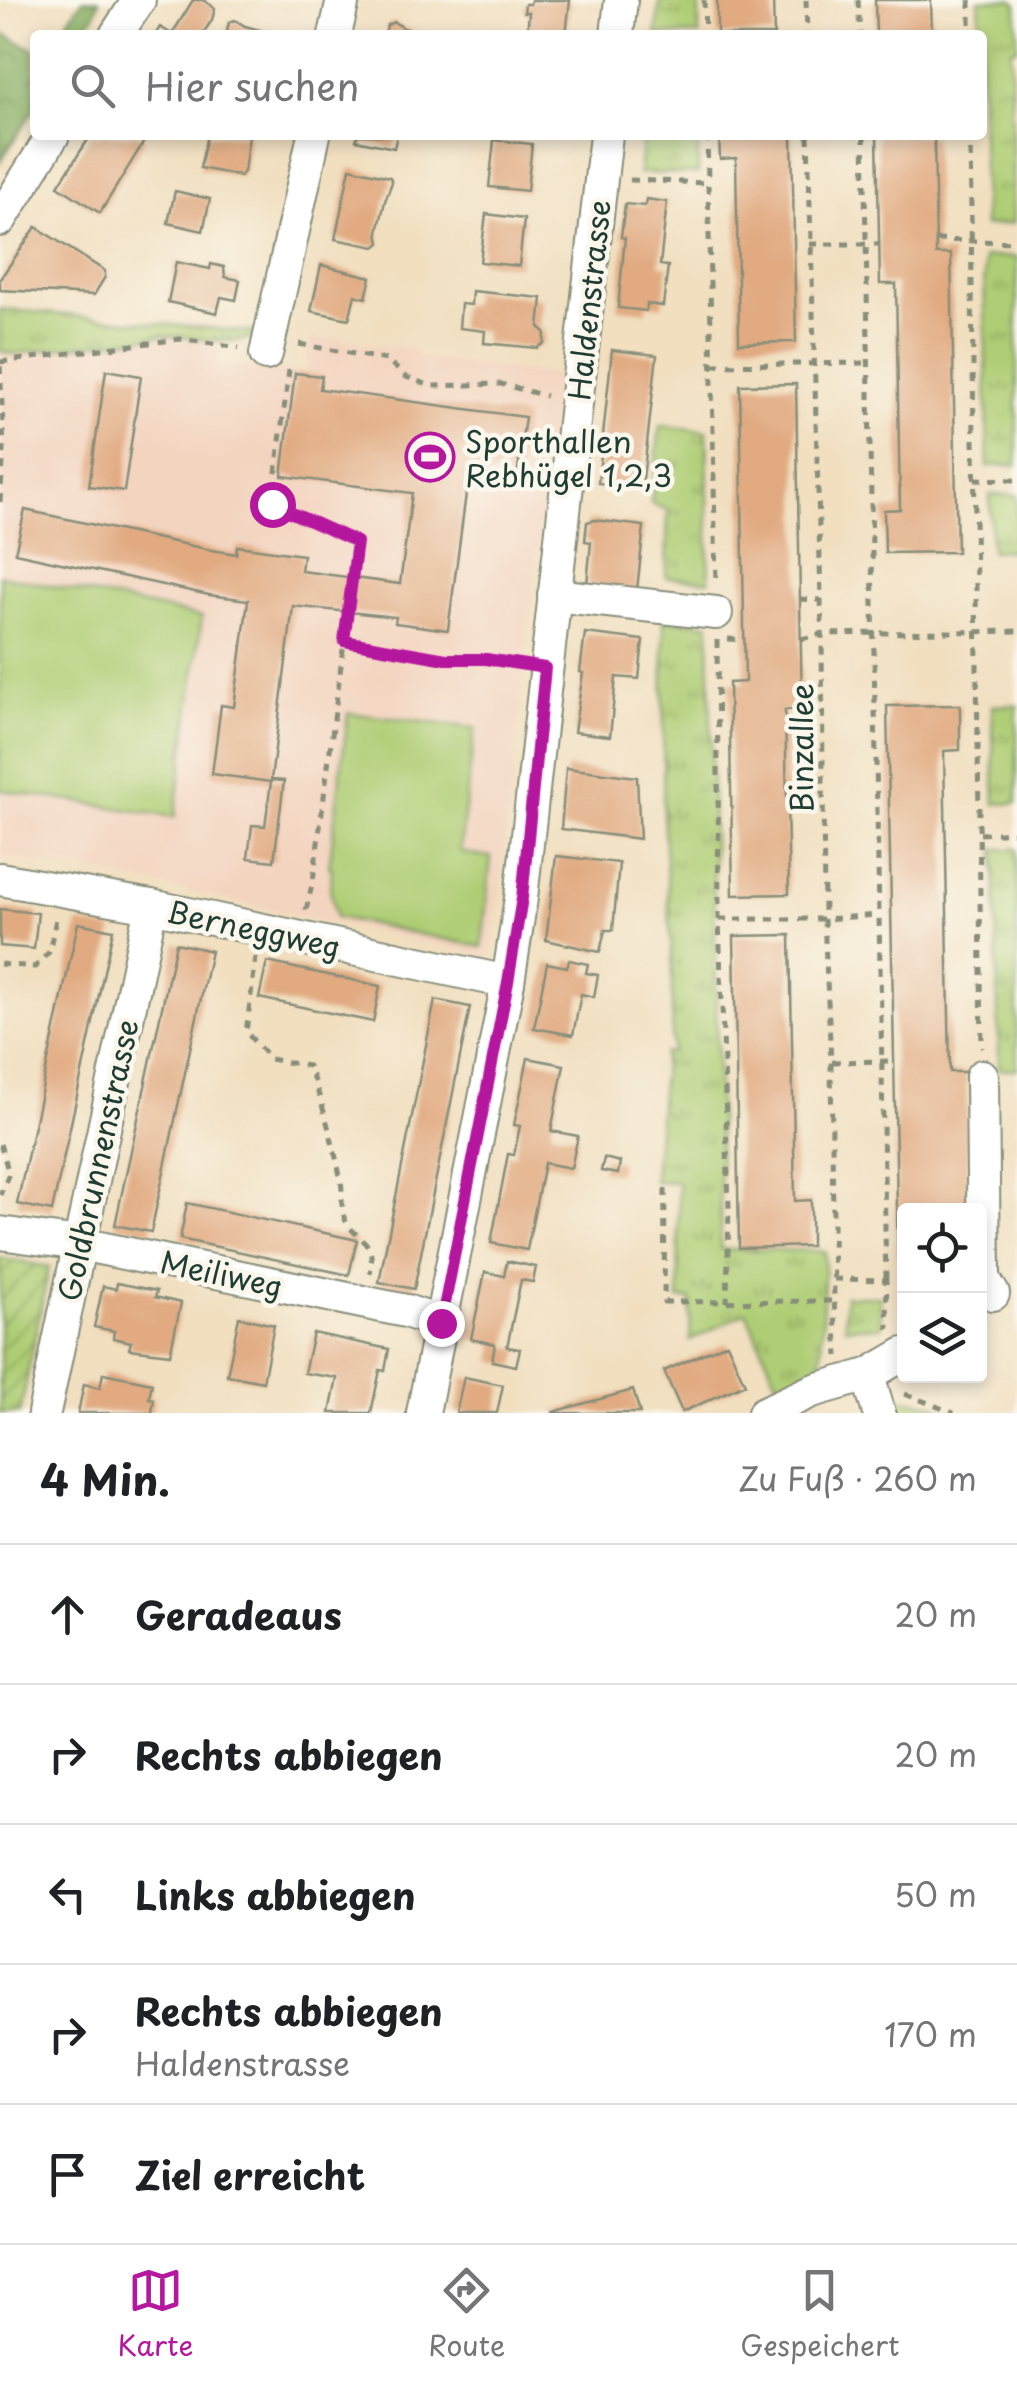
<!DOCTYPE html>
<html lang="de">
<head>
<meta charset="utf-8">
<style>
	:root { --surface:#fff; --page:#f6f6f6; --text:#202124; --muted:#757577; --line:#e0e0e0; --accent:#b5179e }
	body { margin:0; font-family:"Playpen Sans",sans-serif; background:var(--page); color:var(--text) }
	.controls { position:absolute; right:30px; bottom:30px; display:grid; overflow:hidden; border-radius:10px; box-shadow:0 5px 15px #0003 }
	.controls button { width:90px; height:90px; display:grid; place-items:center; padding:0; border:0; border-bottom:2px solid var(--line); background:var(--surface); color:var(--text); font:50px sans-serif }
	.stop { position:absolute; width:30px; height:30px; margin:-22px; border:8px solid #b5179e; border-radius:50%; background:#fff }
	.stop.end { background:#b5179e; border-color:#fff; box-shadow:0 2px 10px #0008 }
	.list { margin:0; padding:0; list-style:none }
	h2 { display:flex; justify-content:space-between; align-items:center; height:130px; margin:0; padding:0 40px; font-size:42px }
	h2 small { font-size:32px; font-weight:400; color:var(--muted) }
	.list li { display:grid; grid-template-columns:65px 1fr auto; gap:30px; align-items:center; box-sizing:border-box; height:140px; padding:0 40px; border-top:2px solid var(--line) }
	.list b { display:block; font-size:38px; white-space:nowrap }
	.list p { margin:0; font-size:32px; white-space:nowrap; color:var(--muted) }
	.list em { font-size:32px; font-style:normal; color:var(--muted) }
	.icon { flex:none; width:55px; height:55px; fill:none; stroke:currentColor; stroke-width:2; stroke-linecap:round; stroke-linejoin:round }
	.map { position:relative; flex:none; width:1017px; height:1413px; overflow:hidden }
	.search { position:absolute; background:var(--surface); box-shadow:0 5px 15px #0003; left:30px; right:30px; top:30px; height:110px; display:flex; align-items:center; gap:25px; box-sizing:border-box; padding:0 35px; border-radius:10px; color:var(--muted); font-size:38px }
	.sheet { height:830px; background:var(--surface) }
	nav { display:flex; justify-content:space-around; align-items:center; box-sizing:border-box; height:140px; border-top:2px solid var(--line); background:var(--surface); font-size:28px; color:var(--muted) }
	nav a { display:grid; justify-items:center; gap:5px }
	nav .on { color:var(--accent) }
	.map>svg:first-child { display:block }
	.built { fill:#f3d4bf }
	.grass { fill:url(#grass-tufts); stroke:#678554; stroke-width:2.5 }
	.forest { fill:url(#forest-crowns); stroke:#55764d; stroke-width:2.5 }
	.garden { fill:url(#garden-furrows); stroke:#678554; stroke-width:2.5 }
	.pitch { fill:#afcd74; stroke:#678554; stroke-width:2.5 }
	.building { fill:#e1aa81 }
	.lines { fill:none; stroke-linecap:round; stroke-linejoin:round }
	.minor-casing { stroke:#888e7a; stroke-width:36 }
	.path { stroke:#888e7a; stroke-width:5; stroke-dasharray:8 8; stroke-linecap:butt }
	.minor { stroke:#fff; stroke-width:32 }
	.route { stroke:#b5179e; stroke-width:12 }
	.labels { text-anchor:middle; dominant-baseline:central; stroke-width:9; stroke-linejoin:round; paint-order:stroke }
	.street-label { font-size:30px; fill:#1f3d34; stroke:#fbf7ec }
	.poi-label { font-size:30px; fill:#1f3d34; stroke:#fbf7ec; text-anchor:start }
</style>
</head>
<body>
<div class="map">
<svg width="1017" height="1413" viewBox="0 0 1017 1413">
	<defs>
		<pattern id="grass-tufts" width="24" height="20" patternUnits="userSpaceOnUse" patternTransform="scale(2.5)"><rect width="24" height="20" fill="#afcd74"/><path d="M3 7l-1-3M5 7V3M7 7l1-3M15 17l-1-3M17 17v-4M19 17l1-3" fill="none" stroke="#8ea860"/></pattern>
		<pattern id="forest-crowns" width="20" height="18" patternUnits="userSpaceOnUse" patternTransform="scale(2.5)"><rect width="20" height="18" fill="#8bb066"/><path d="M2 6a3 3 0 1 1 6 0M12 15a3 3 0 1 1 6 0" fill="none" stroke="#719055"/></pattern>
		<pattern id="garden-furrows" width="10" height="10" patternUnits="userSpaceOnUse" patternTransform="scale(2.5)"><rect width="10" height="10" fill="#afcd74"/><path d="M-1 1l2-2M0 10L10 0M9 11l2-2" fill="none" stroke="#8ea860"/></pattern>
	</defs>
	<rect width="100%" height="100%" fill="#fbf7ec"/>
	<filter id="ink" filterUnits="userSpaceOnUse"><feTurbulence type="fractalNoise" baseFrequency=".01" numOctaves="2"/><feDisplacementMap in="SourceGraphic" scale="20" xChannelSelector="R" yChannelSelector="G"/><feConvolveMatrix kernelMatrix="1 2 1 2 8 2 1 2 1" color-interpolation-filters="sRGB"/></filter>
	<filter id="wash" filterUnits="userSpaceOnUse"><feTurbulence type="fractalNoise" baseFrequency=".0048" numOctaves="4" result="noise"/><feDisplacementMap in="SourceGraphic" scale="40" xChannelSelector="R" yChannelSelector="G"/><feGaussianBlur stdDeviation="2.25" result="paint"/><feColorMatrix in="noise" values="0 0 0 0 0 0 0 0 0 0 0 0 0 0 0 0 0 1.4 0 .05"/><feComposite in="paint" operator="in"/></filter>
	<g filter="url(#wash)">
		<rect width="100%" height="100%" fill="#f1dfc0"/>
		<!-- built -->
		<path class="built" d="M0,308L220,327L217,365L306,372L310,337L415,349V357L557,375L492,957L79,868L0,856Z"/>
		<!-- grass -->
		<g class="grass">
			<path d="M660,0H699V35H656Z"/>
			<path d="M979,0H1013L1017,4V48L1011,49L1013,223L984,226Z"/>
			<path d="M643,135H698V174L639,173Z"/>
			<path d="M984,257H1017V465L988,466Z"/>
			<path d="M0,309L259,333C241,350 185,334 158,336L12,354L0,351Z"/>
			<path d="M660,425L707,431L709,581L666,577L668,510L651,504Z"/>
			<path d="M990,495H1017V550L991,551Z"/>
			<path d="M664,620L709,624L721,1249L825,1251L821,1359L816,1366L778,1384L746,1312L690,1341L691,1300L679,1299L678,1182L654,1181L664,1053L672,1052V956L663,816Z"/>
			<path d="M1017,705V803L995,804L992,706Z"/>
			<path d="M995,849H1017V1069H999Z"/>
			<path d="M845,1296H880L881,1327H845Z"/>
			<path d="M904,1399L933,1404L948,1413H894L891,1401Z"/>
		</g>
		<!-- forest -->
		<g class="forest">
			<path d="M82,0H99L95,14L81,35H58Z"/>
			<path d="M0,32L35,50V108L0,162Z"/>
		</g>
		<!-- garden -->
		<path class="garden" d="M0,1258L49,1267L20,1413H0Z"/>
		<!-- pitch -->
		<g class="pitch">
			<path d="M0,575L202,617L175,817L0,790Z"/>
			<path d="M348,713L475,728L460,849L463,853L491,857L482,947L336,917L330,888L332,868L329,867Z"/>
		</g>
		<g id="blocks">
			<!-- building -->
			<g class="building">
				<path d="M193,0H203L215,8L212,20L202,35H155L160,27L172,34Z"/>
				<path d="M531,0H570L566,35H527L529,12H524L525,4H530Z"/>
				<path d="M717,0H773L774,35H717Z"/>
				<path d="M875,0H931L932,35H876Z"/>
				<path d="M235,20L245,26L278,35H226L229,22Z"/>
				<path d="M394,22L404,28L427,35H385L387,25Z"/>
				<path d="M91,135H137L145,140L100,213L58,186Z"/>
				<path d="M207,135H249L244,172L240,176L200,168Z"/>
				<path d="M358,135H397L394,148L356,140Z"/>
				<path d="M719,135H792L796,342L739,343L736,158L720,159Z"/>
				<path d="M877,135H934L936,254H951L957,552L885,553L884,510L900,509L896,284H880Z"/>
				<path d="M494,140L532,144L527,191L489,187Z"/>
				<path d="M350,168L390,177L392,182L385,201L378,232L380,243L375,247L335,239Z"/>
				<path d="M175,191L210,199L203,231L168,223Z"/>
				<path d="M646,199L667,202L660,265L668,266L663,306L647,304L646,311L618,308L625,238L621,237L625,204L645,206Z"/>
				<path d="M486,214L524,219L519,266L480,262Z"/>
				<path d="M36,227L105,271V277L94,295L0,290V279Z"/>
				<path d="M176,262L210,269L211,264L224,267L225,277L240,280L236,300L221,297L217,313L168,302Z"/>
				<path d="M321,265L371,277L366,298L355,295L349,319L311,311Z"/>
				<path d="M472,291L542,298L539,327L545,332L544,343L537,348L484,343L485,331L459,328L461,304L471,305Z"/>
				<path d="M612,350L657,355L642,488L598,483Z"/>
				<path d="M106,370L141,376L124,491L89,486Z"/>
				<path d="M295,373L322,376L320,389L525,417L517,477L469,471L448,630L395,623L396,617L293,606L271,780L284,781L274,861L248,858L252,825L265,826L271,782L212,774L221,705L234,707L248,600L209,595L15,553L25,510L211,550L236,554L237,546L303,555L301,571L400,584L412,493L282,476Z"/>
				<path d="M796,384L802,709L785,710L789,894L733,895L729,683L745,682L740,385Z"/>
				<path d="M594,520L644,526L637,590L587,584L591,542L585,541L587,522Z"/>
				<path d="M585,633L643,640L639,679L616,677L610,736L574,732L583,673L580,672Z"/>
				<path d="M960,705V750L944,751L950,1072H966L969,1210H904V1259L898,1260L887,706Z"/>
				<path d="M566,768L637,777L640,839L561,829Z"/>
				<path d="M556,856L619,863L613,930H605L600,952L546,940Z"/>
				<path d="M0,909L38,913L34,949L0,946Z"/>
				<path d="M78,923L113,930L52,1211L17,1204Z"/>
				<path d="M790,935L795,1201L811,1200V1246L739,1248L734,936Z"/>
				<path d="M176,943L211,951L151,1232L115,1225Z"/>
				<path d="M569,960L588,964L586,973L598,975L594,997L581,994L573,1035L534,1028L547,963L567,967Z"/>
				<path d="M267,962L380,986L373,1022L259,998Z"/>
				<path d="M435,1000L470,1007L414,1289L379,1282Z"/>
				<path d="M528,1058L564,1065L551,1131L578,1136L571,1168L544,1163L527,1250L491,1243L508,1154L514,1155L520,1126L514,1125Z"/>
				<path d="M604,1158L620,1162L618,1174L601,1171Z"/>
				<path d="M187,1203L357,1240L349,1275L180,1239Z"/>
				<path d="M507,1261L536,1267L533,1282L521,1280L507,1347L520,1349L516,1366L492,1361L495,1344L471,1339L485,1272L504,1276Z"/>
				<path d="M117,1283L157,1291L155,1297L181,1303L170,1354L129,1349L131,1342L113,1338L114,1331L94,1327L103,1286L116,1289Z"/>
				<path d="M239,1317L274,1325L263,1382L227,1375Z"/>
				<path d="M313,1333L389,1349L385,1371L380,1370L371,1413H330L337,1378L304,1373Z"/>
				<path d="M727,1343L745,1384L682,1412L664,1371Z"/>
				<path d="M103,1373L152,1383L149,1398L154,1399L152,1413H78L84,1384L100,1388Z"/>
				<path d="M464,1377L503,1385L497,1413H456Z"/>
				<path d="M633,1390L640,1413H553V1412Z"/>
			</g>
		</g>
	</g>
	<g filter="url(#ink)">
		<use href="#blocks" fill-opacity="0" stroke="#888e7a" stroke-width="2.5"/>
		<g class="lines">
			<!-- minor casing -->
			<g class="minor-casing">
				<g id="minor">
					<path d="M116,35L139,0"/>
					<path d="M335,35L343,0"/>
					<path d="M617,35L621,0"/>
					<path d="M0,220L53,135"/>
					<path d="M266,354L314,135"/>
					<path d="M554,595L716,613"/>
					<path d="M0,879L151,906L508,982"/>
					<path d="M982,1076L984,1279L993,1294"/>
					<path d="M0,1233L80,1244L406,1311L441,1323"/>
					<path d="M868,1375L879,1413"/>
					<path d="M44,1413L151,906"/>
					<path d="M423,1413L508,982L521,898L606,135"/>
					<path d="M764,1413L812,1391L868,1375L904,1354"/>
				</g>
			</g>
			<!-- path -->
			<g class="path">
				<path d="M704,0L705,35"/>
				<path d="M806,0L807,35"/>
				<path d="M858,0L860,35"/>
				<path d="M970,0V35"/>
				<path d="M707,135L708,182"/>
				<path d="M808,135L822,634L824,919L831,1062L834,1301L838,1356"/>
				<path d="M864,135L886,1280"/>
				<path d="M970,135L982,1048"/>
				<path d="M630,180L708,183L716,584"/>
				<path d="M936,240L1017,242"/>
				<path d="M810,244H879"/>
				<path d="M299,344L387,360L406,377L431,386L501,384L546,396"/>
				<path d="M0,362L180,339L239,348"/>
				<path d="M712,365L869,363"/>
				<path d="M289,370L272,504L357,542L313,881L306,910"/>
				<path d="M975,479L1017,480"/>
				<path d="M0,502L4,450L0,362"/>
				<path d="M800,599L821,600"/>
				<path d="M728,639L745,640"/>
				<path d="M801,639L822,634L1017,631"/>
				<path d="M717,640L719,919L729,1206L727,1302"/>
				<path d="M345,641L445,659L517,663"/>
				<path d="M980,834L1017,832"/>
				<path d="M719,919H824L878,915"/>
				<path d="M256,957L246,1032L270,1059L308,1066C321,1095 335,1150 341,1181C343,1192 341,1203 343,1213C350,1242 378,1234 370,1273"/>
				<path d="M0,964L35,967L49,952L56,919"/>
				<path d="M832,1062L894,1061"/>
				<path d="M0,1144L9,1173L0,1195"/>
				<path d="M665,1189L664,1302L834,1301"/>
				<path d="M834,1279L886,1280L888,1329"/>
				<path d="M905,1394L954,1413"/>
			</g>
			<!-- minor -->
			<use href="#minor" class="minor"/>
		</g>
	</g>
	<g class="lines" filter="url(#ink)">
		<!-- route -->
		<path class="route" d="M272,504L357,542L344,641L446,659H486L545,668L522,898L508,982L441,1323"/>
	</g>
	<!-- icons -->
	<defs>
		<g id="stadium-ring" transform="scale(2.5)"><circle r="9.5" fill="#fbf7ec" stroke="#b5179e" stroke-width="1.5"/><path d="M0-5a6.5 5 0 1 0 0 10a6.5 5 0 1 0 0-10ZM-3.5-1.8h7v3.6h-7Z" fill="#b5179e"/></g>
	</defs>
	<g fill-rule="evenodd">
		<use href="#stadium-ring" x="430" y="457"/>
	</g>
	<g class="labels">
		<!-- street labels -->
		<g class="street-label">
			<text transform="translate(588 300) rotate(-84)">Haldenstrasse</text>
			<text transform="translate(800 748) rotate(-90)">Binzallee</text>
			<text transform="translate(254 928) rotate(12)">Berneggweg</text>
			<text transform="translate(97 1160) rotate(-78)">Goldbrunnenstrasse</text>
			<text transform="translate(222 1273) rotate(12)">Meiliweg</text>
		</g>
		<!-- poi labels -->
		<g class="poi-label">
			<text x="465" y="440">Sporthallen<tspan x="465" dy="34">Rebhügel 1,2,3</tspan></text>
		</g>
	</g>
</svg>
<div class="controls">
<button><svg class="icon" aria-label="locate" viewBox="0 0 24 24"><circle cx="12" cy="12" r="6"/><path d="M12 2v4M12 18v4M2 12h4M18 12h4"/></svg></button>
<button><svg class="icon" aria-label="layers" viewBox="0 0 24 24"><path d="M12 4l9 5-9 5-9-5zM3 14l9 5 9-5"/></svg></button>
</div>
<div class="stop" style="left:272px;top:504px"></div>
<div class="stop end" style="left:441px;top:1323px"></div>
<div class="search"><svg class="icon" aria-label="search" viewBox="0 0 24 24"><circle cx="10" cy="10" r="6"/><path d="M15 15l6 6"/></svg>Hier suchen</div>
</div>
<section class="sheet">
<h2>4 Min.<small>Zu Fuß · 260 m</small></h2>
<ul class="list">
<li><svg class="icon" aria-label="ahead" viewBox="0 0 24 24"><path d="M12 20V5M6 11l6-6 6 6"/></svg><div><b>Geradeaus</b></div><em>20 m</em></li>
<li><svg class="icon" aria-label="right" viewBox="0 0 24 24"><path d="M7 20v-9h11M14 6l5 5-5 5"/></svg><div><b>Rechts abbiegen</b></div><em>20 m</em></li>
<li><svg class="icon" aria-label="left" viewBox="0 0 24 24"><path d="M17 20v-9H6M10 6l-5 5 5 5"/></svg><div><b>Links abbiegen</b></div><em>50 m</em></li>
<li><svg class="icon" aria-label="right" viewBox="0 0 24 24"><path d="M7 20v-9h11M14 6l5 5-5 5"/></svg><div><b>Rechts abbiegen</b><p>Haldenstrasse</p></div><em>170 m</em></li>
<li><svg class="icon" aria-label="arrive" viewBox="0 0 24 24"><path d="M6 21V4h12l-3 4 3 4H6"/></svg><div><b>Ziel erreicht</b></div></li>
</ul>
</section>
<nav>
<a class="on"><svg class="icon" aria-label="map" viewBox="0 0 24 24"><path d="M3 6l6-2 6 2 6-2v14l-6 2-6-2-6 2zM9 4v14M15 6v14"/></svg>Karte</a>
<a><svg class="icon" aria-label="directions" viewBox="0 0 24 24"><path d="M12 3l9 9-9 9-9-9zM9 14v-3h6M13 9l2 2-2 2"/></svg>Route</a>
<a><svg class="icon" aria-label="saved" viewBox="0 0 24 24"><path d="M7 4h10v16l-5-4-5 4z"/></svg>Gespeichert</a>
</nav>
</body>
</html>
